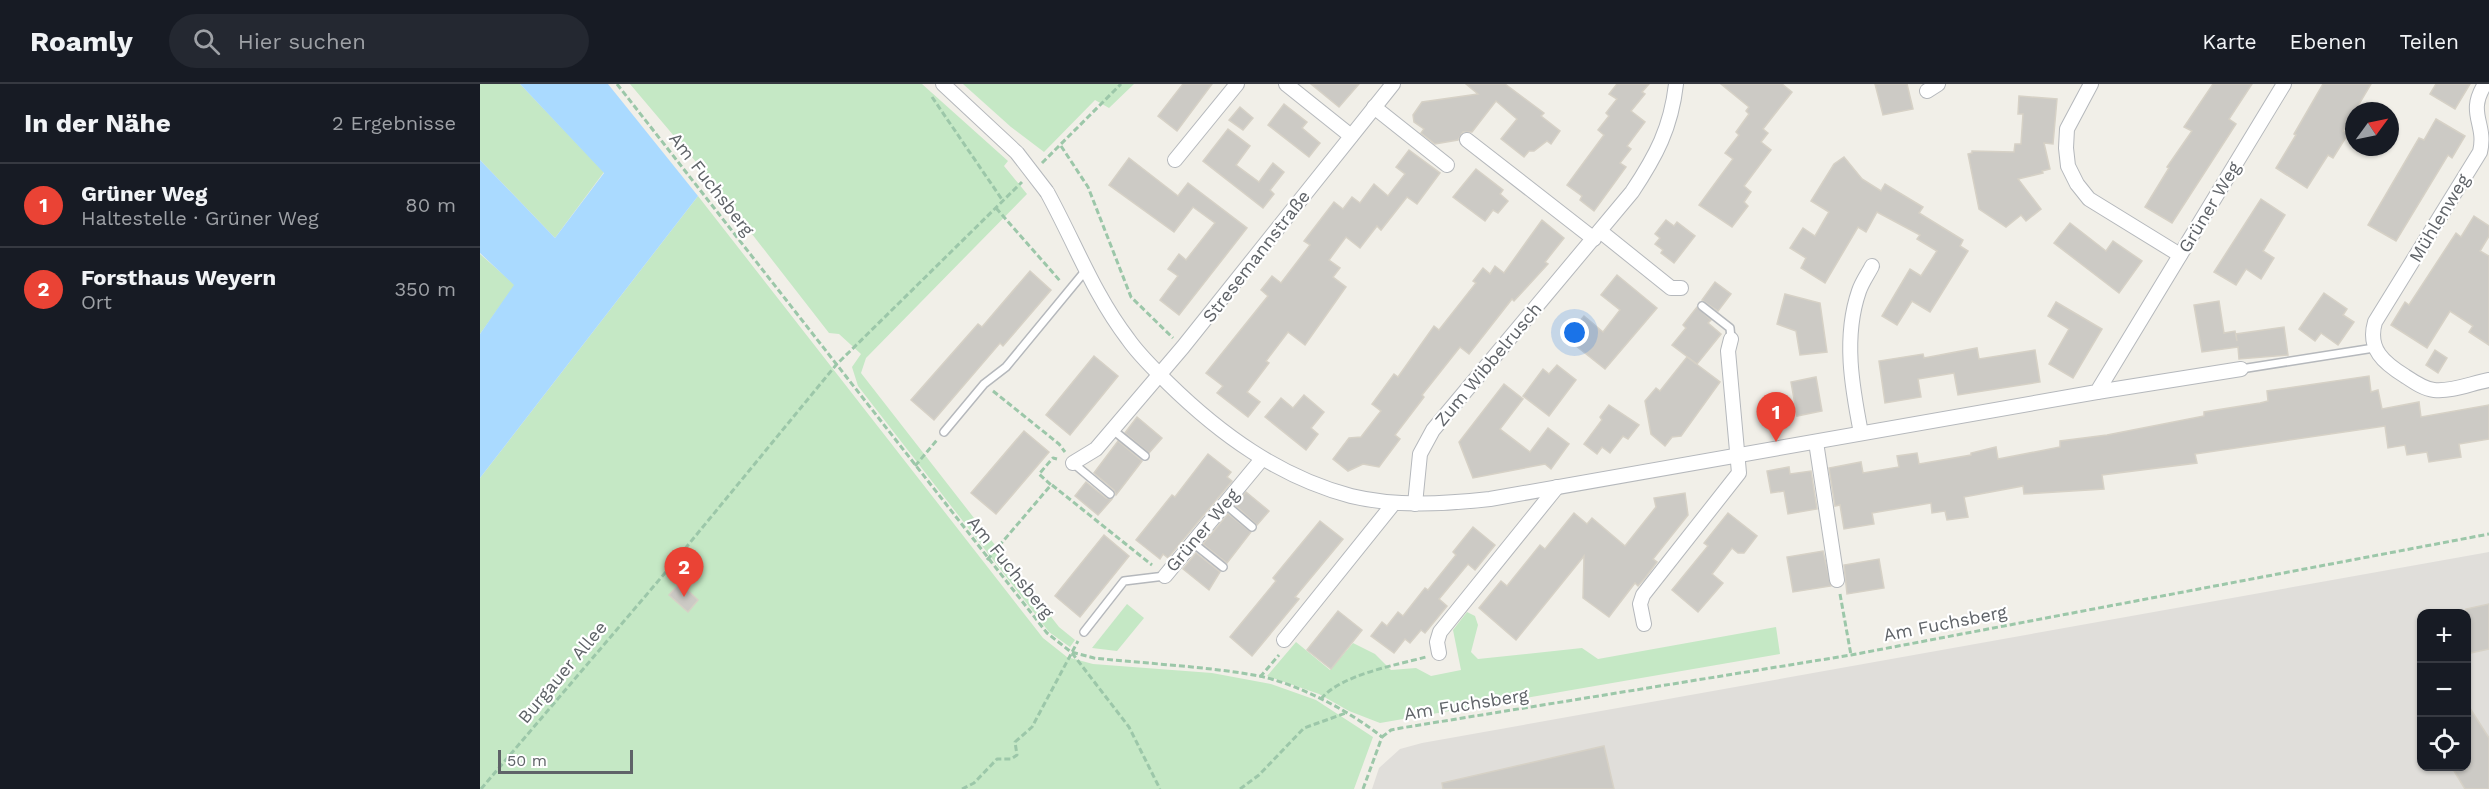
<!DOCTYPE html>
<html lang="de">
<head>
<meta charset="utf-8">
<style>
	:root { --surface:#171b24; --page:#242831; --text:#f1f3f6; --muted:#9ea1a6; --line:#363941; --accent:#ea4335 }
	body { margin:0; font-family:"Work Sans",sans-serif; background:var(--page); color:var(--text) }
	.controls { position:absolute; right:18px; bottom:18px; display:grid; overflow:hidden; border-radius:12px; box-shadow:0 2px 4px #0004 }
	.controls button { width:54px; height:54px; display:grid; place-items:center; padding:0; border:0; border-bottom:2px solid var(--line); background:var(--surface); color:var(--text); font:30px sans-serif }
	.compass { position:absolute; left:1865px; top:18px; width:54px; height:54px; border-radius:50%; background:var(--surface); box-shadow:0 2px 4px #0004; rotate:57deg }
	.scale { position:absolute; left:18px; bottom:15px; width:135px; box-sizing:border-box; padding-left:6px; border:3px solid #5f6368; border-top:0; font-size:16px; line-height:21px; white-space:nowrap; color:#5f6368; -webkit-text-stroke:4px #fff; paint-order:stroke }
	.you { position:absolute; left:1095px; top:249px; width:21px; height:21px; margin:-15px; border:4px solid #fff; border-radius:50%; background:#1a73e8; box-shadow:0 0 0 9px #1a73e833 }
	.badge { display:grid; place-items:center; width:39px; height:39px; border-radius:50%; background:var(--accent); color:#fff; font-size:20px; font-weight:700 }
	.pin { position:absolute; translate:-50% -50px; filter:drop-shadow(0 2px 3px #0008) }
	.pin::after { content:''; position:absolute; top:32px; width:21px; height:18px; background:inherit; clip-path:polygon(0 0,100% 0,50% 100%) }
	.list { margin:0; padding:0; list-style:none }
	h2 { display:flex; justify-content:space-between; align-items:center; height:78px; margin:0; padding:0 24px; font-size:26px }
	h2 small { font-size:20px; font-weight:400; color:var(--muted) }
	.list li { display:grid; grid-template-columns:39px 1fr auto; gap:18px; align-items:center; box-sizing:border-box; height:84px; padding:0 24px; border-top:2px solid var(--line) }
	.list b { display:block; font-size:22px; white-space:nowrap }
	.list p { margin:0; font-size:20px; white-space:nowrap; color:var(--muted) }
	.list em { font-size:20px; font-style:normal; color:var(--muted) }
	.icon { flex:none; width:33px; height:33px; fill:none; stroke:currentColor; stroke-width:2; stroke-linecap:round; stroke-linejoin:round }
	.map { position:relative; flex:none; width:2009px; height:705px; overflow:hidden }
	header { display:flex; align-items:center; gap:36px; box-sizing:border-box; height:84px; padding:0 30px; background:var(--surface); border-bottom:2px solid var(--line) }
	header strong { font-size:28px }
	nav { display:flex; gap:33px; margin-inline-start:auto; font-size:21px }
	.search { width:420px; height:54px; background:var(--page); display:flex; align-items:center; gap:15px; box-sizing:border-box; padding:0 21px; border-radius:33px; color:var(--muted); font-size:22px }
	main { display:flex }
	aside { flex:1; background:var(--surface) }
	.map>svg:first-child { display:block }
	.industrial { fill:#e0deda; fill-rule:evenodd }
	.green { fill:#c5e8c5 }
	.water { fill:#aadaff }
	.building { fill:#cccac5; stroke:#d6d1c6; stroke-width:1.5 }
	.lines { fill:none; stroke-linecap:round; stroke-linejoin:round }
	.lane-casing { stroke:#b5b8bc; stroke-width:10 }
	.street-casing { stroke:#b5b8bc; stroke-width:16 }
	.path { stroke:#9cc7a9; stroke-width:3; stroke-dasharray:6 3; stroke-linecap:butt }
	.lane { stroke:#fff; stroke-width:7 }
	.street { stroke:#fff; stroke-width:14 }
	.street-bridge-casing { stroke:#b5b8bc; stroke-width:16; stroke-linecap:butt }
	.street-bridge { stroke:#fff; stroke-width:14 }
	.labels { text-anchor:middle; dominant-baseline:central; stroke-width:4.5; stroke-linejoin:round; paint-order:stroke }
	.street-label { font-size:18px; fill:#5f6368; stroke:#fff }
</style>
</head>
<body>
<header>
<strong>Roamly</strong>
<div class="search"><svg class="icon" aria-label="search" viewBox="0 0 24 24"><circle cx="10" cy="10" r="6"/><path d="M15 15l6 6"/></svg>Hier suchen</div>
<nav><a>Karte</a><a>Ebenen</a><a>Teilen</a></nav>
</header>
<main>
<aside>
<h2>In der Nähe<small>2 Ergebnisse</small></h2>
<ul class="list">
<li><span class="badge">1</span><div><b>Grüner Weg</b><p>Haltestelle · Grüner Weg</p></div><em>80 m</em></li>
<li><span class="badge">2</span><div><b>Forsthaus Weyern</b><p>Ort</p></div><em>350 m</em></li>
</ul>
</aside>
<div class="map">
<svg width="2009" height="705" viewBox="0 0 2009 705">
	<rect width="100%" height="100%" fill="#f1efe8"/>
	<!-- industrial -->
	<path class="industrial" d="M2009,468V705H892L899,684L920,665L942,659ZM1942,530H1986V682H1942Z"/>
	<!-- green -->
	<g class="green">
		<path d="M0,0H40L124,88L75,154L0,76Z"/>
		<path d="M150,0H442L528,77L524,82L547,110L386,274L381,289L579,543L595,556L590,563L569,548L378,302L372,283L381,270L359,250L349,249L216,78Z"/>
		<path d="M483,0H654L629,24L615,16L564,68L531,43Z"/>
		<path d="M218,112L563,554L587,573L613,580L732,589L791,600L836,616L893,653L874,705H0V394Z"/>
		<path d="M0,170L35,201L0,250Z"/>
		<path d="M647,520L664,534L637,567L612,564Z"/>
		<path d="M987,528L995,532L998,541L991,568L998,575L1102,564L1118,575L1296,543L1300,570L900,639L869,627L839,610L787,592L816,558L850,586L873,559L895,570L911,586L936,584L951,592L981,586L973,546Z"/>
	</g>
	<!-- water -->
	<path class="water" d="M40,0H128L218,112L0,394V250L34,201L0,169V76L75,154L124,89Z"/>
	<!-- building -->
	<g class="building">
		<path d="M703,0H732L697,47L678,32Z"/>
		<path d="M831,0H879L859,23Z"/>
		<path d="M986,0H1025L1064,29L1061,32L1080,47L1071,60L1067,57L1054,67H1049L1044,73L1021,55L1037,35L1016,17L992,48H983L978,56L955,60L941,49L944,45L934,38L933,31L942,18L998,10Z"/>
		<path d="M1137,0H1169L1162,8L1165,10L1151,27L1165,38L1147,62L1151,65L1140,79L1146,83L1114,127L1100,116L1102,112L1087,101L1124,51L1118,46L1129,32L1126,29L1137,15L1129,10Z"/>
		<path d="M1241,0H1302L1312,8L1283,45L1288,49L1281,58L1291,66L1264,102L1271,108L1264,118L1268,122L1252,143L1219,121L1253,75L1245,69L1259,51L1256,48L1269,30L1266,27L1269,23Z"/>
		<path d="M1395,0H1427L1433,25L1403,31Z"/>
		<path d="M1733,0H1772L1749,35L1756,40L1692,139L1665,123L1689,84L1687,83L1712,47L1704,43Z"/>
		<path d="M1843,0H1891L1863,47L1868,50L1853,74L1848,71L1827,104L1796,84L1816,51L1814,50Z"/>
		<path d="M1956,0H1990L1975,25L1950,10Z"/>
		<path d="M1539,12L1577,15L1573,60L1564,59L1570,85L1562,87L1563,89L1538,95L1561,125L1546,137L1541,131L1526,143L1499,125L1488,70L1492,69V67L1534,68L1535,60H1541L1543,30H1538Z"/>
		<path d="M804,20L827,38L822,44L840,59L829,73L788,41Z"/>
		<path d="M760,23L773,34L763,46L749,36Z"/>
		<path d="M1956,35L1985,52L1972,74L1968,71L1916,157L1888,141L1939,54L1944,56Z"/>
		<path d="M748,45L770,62L756,81L779,98L793,79L804,88L790,106L794,110L783,124L723,77Z"/>
		<path d="M929,66L960,89L937,120L927,113L901,146L897,142L880,164L866,153L849,176L860,184L853,193L866,203L825,261L808,248L786,277L789,279L767,308L780,318L768,333L737,309L743,302L726,289L788,212L781,206L792,192L801,199L830,161L824,157L854,118L863,125L872,113L880,119L894,100L908,112L925,90L916,83Z"/>
		<path d="M1364,73L1382,95L1401,107L1405,100L1443,123L1439,129L1483,156L1480,162L1488,167L1450,228L1432,217L1417,241L1402,232L1430,185L1441,192L1457,167L1437,155L1440,151L1397,128L1386,148L1378,143L1345,199L1321,184L1326,174L1310,164L1323,144L1335,152L1349,128L1331,117L1354,80Z"/>
		<path d="M649,74L698,112L708,99L767,144L699,231L680,216L698,192L688,185L699,170L706,176L735,139L713,123L694,148L629,101Z"/>
		<path d="M996,85L1023,106L1020,110L1028,117L1018,129L1013,126L1005,137L973,113Z"/>
		<path d="M1781,115L1805,131L1783,167L1794,174L1781,195L1766,185L1756,201L1734,188Z"/>
		<path d="M1994,132L2009,142V152L2000,167L2009,172V261L1989,248L1993,242L1970,227L1947,264L1911,241L1925,218L1929,221L1976,149L1981,153Z"/>
		<path d="M1062,136L1084,154L1065,178L1068,180L1034,217L1032,215L989,270L980,263L942,311L944,313L915,351L920,355L899,383L883,380L868,387L853,375L869,354L881,353L901,327L892,320L914,290L918,293L954,242L959,246L996,199L993,197L1003,184L1010,190L1015,182L1024,189Z"/>
		<path d="M1186,136L1194,142L1197,138L1215,152L1194,179L1181,169L1183,166L1175,160L1180,154L1175,150Z"/>
		<path d="M1590,139L1626,167L1633,157L1662,177L1639,209L1574,159Z"/>
		<path d="M550,187L571,206L523,262L520,259L454,336L431,316L498,240L502,243Z"/>
		<path d="M1137,191L1177,224L1125,285L1086,254L1104,232L1123,248L1140,226L1121,211Z"/>
		<path d="M1235,198L1251,210L1238,227L1222,216Z"/>
		<path d="M1844,209L1867,225L1863,231L1874,238L1858,261L1841,249L1835,257L1819,245Z"/>
		<path d="M1305,210L1340,219L1347,268L1320,271L1316,247L1297,240Z"/>
		<path d="M1739,217L1744,249L1755,247L1757,257L1756,250L1804,243L1808,271L1759,275L1758,263L1722,268L1714,221Z"/>
		<path d="M1576,218L1622,245L1593,294L1569,280L1589,245L1568,232Z"/>
		<path d="M1217,223L1231,236L1228,239L1241,250L1217,280L1192,261L1206,244L1203,241Z"/>
		<path d="M1497,264L1499,275L1555,266L1560,298L1478,311L1474,289L1438,295L1441,313L1405,319L1399,277L1443,270L1444,274Z"/>
		<path d="M1955,266L1967,274L1958,289L1946,281Z"/>
		<path d="M614,272L638,292L590,351L566,331Z"/>
		<path d="M1207,273L1240,298L1201,352L1192,353L1185,362L1171,350L1165,317L1176,304L1180,307Z"/>
		<path d="M1077,281L1096,296L1069,332L1043,312L1063,285L1069,290Z"/>
		<path d="M1889,292L1891,308L1898,306L1902,325L1939,318L1941,333L2009,321V355L1979,360L1981,373L1949,378L1947,368L1927,371L1925,361L1908,364L1905,342L1715,370L1717,379L1622,391L1624,405L1544,410L1543,402L1484,413L1488,433L1467,436L1465,427L1452,429L1451,419L1392,429L1394,440L1364,445L1360,421L1355,422L1349,384L1381,378L1383,389L1419,383L1417,372L1437,369L1439,380L1491,371V369L1516,363L1518,375L1580,363V357L1627,351L1724,332V328L1780,319L1788,317L1787,307Z"/>
		<path d="M1336,293L1342,327L1317,332L1311,298Z"/>
		<path d="M1024,300L1043,315L1020,345L1050,368L1068,344L1089,360L1071,385L1065,380L993,394L979,358Z"/>
		<path d="M824,311L844,328L831,344L838,350L826,366L785,333L801,314L813,324Z"/>
		<path d="M1129,321L1159,341L1148,355L1143,352L1130,369L1122,363L1117,370L1104,360L1122,336L1120,333Z"/>
		<path d="M657,333L682,354L669,369L645,349Z"/>
		<path d="M544,347L569,368L516,430L491,409Z"/>
		<path d="M638,357L662,377L636,411L634,406L614,389Z"/>
		<path d="M728,370L751,388L747,393L752,397L688,474L683,470L680,475L656,456L692,411L695,413Z"/>
		<path d="M1309,383L1310,390L1331,387L1337,425L1308,430L1304,407L1291,409L1287,387Z"/>
		<path d="M606,398L626,414L632,415L618,431L595,412Z"/>
		<path d="M766,408L789,427L777,441L755,421Z"/>
		<path d="M1205,409L1208,431L1173,475L1177,478L1165,494L1158,502L1155,499L1129,533L1103,514L1104,472L1036,556L999,524L1021,497L1027,502L1060,461L1065,465L1094,429L1107,440L1112,434L1145,462L1176,423L1174,414Z"/>
		<path d="M1248,429L1277,452L1264,469H1258L1252,464L1232,490L1243,499L1218,528L1192,506L1228,462L1224,459Z"/>
		<path d="M748,430L771,448L747,479L723,460Z"/>
		<path d="M840,437L863,455L815,513L819,515L772,572L750,553L796,497L793,494Z"/>
		<path d="M993,443L1015,461L995,486L988,480L959,515L967,522L945,549L941,546L930,559L925,555L914,569L891,552L902,538L907,542L918,528L923,532L945,504L948,506L976,471L973,468Z"/>
		<path d="M624,451L649,472L600,533L575,512Z"/>
		<path d="M1343,467L1351,502L1313,508L1307,473Z"/>
		<path d="M716,469L740,488L729,506L703,485Z"/>
		<path d="M1399,475L1404,504L1367,510L1364,481Z"/>
		<path d="M200,499L218,516L208,528L189,511Z"/>
		<path d="M2009,520V565L1986,570V525Z"/>
		<path d="M858,527L882,546L851,585L827,566Z"/>
		<path d="M1986,618L2009,654V705H1985L1971,682H1986Z"/>
		<path d="M1124,662L1134,705H963L962,699Z"/>
	</g>
	<g class="lines">
		<!-- lane casing -->
		<g class="lane-casing">
			<g id="lane">
				<path d="M1222,222L1250,244L1251,255"/>
				<path d="M1761,285L1894,264"/>
				<path d="M633,346L665,372"/>
				<path d="M464,348L504,300L526,283L606,186"/>
				<path d="M593,379L630,410"/>
				<path d="M745,420L772,443"/>
				<path d="M713,459L743,483"/>
				<path d="M604,548L644,497L685,492"/>
			</g>
		</g>
		<!-- street casing -->
		<g class="street-casing">
			<g id="street">
				<path d="M463,0L537,69"/>
				<path d="M806,0L871,52"/>
				<path d="M1611,0L1587,45L1586,64L1588,82L1597,100L1609,115L1700,171"/>
				<path d="M2005,0C1986,30 2007,39 2000,68L1895,238C1887,265 1904,279 1925,292C1934,298 1944,305 1954,306C1972,308 1992,299 2009,296"/>
				<path d="M1447,7L1458,0"/>
				<path d="M894,23L967,81"/>
				<path d="M987,56L1114,155"/>
				<path d="M695,76L757,0"/>
				<path d="M567,108C594,157 614,211 648,255C659,271 674,285 688,299C740,350 799,393 871,412C916,423 964,420 1010,415L1617,308L1804,0"/>
				<path d="M1120,147L1191,204H1201"/>
				<path d="M1617,308L1761,285"/>
				<path d="M1381,349C1372,303 1363,253 1379,207C1382,198 1388,190 1392,182"/>
				<path d="M1336,358L1357,496"/>
				<path d="M593,379L616,365L703,263L913,0"/>
				<path d="M935,420L940,370L953,346L1152,108C1176,72 1191,44 1196,0"/>
				<path d="M685,492L782,375"/>
				<path d="M1164,540L1160,520L1163,511L1259,389L1248,267L1251,255"/>
				<path d="M804,556L914,419"/>
				<path d="M959,569L957,558L960,548L1077,403"/>
			</g>
		</g>
		<!-- path -->
		<g class="path">
			<path d="M137,0L567,549L591,568L614,574C668,580 725,582 779,592C818,600 870,627 902,653"/>
			<path d="M452,13L523,117"/>
			<path d="M581,62L608,103L651,213L693,254"/>
			<path d="M562,79L641,0"/>
			<path d="M516,124L581,198"/>
			<path d="M513,307L579,360L585,368"/>
			<path d="M435,382L457,356"/>
			<path d="M572,401L672,481"/>
			<path d="M507,476L571,401L559,390L573,374L577,375"/>
			<path d="M1360,510L1371,571"/>
			<path d="M592,569L649,643L680,705"/>
			<path d="M780,593L799,571"/>
			<path d="M841,615C860,591 916,581 946,573"/>
			<path d="M902,653L911,646L921,644L1371,571L2009,450"/>
			<path d="M1,705L185,489L356,281L542,98"/>
			<path d="M482,705L494,699L517,675H531L537,671L535,658L552,643L598,557"/>
			<path d="M760,705L779,691L824,644L866,629"/>
			<path d="M883,705L902,653"/>
		</g>
		<!-- lane -->
		<use href="#lane" class="lane"/>
		<!-- street -->
		<use href="#street" class="street"/>
		<!-- street-bridge casing -->
		<g class="street-bridge-casing">
			<path id="street-bridge" d="M537,69L567,108"/>
		</g>
		<!-- street-bridge -->
		<use href="#street-bridge" class="street-bridge"/>
	</g>
	<g class="labels">
		<!-- street labels -->
		<g class="street-label">
			<text transform="translate(232 100) rotate(52)">Am Fuchsberg</text>
			<text transform="translate(1729 123) rotate(-59)">Grüner Weg</text>
			<text transform="translate(1959 134) rotate(-59)">Mühlenweg</text>
			<text transform="translate(776 172) rotate(-52)">Stresemannstraße</text>
			<text transform="translate(1008 280) rotate(-50)">Zum Wibbelrusch</text>
			<text transform="translate(722 446) rotate(-50)">Grüner Weg</text>
			<text transform="translate(531 483) rotate(51)">Am Fuchsberg</text>
			<text transform="translate(1465 539) rotate(-11)">Am Fuchsberg</text>
			<text transform="translate(82 588) rotate(-50)">Burgauer Allee</text>
			<text transform="translate(986 620) rotate(-9)">Am Fuchsberg</text>
		</g>
	</g>
</svg>
<div class="controls">
<button>+</button>
<button>−</button>
<button><svg class="icon" aria-label="locate" viewBox="0 0 24 24"><circle cx="12" cy="12" r="6"/><path d="M12 2v4M12 18v4M2 12h4M18 12h4"/></svg></button>
</div>
<svg class="compass" viewBox="-18 -18 36 36"><path d="M0-13l5 13h-10z" fill="#e53935"/><path d="M0 13l5-13h-10z" fill="#9ea1a6"/></svg>
<div class="scale">50 m</div>
<div class="you"></div>
<div class="pin badge" style="left:1296px;top:358px">1</div>
<div class="pin badge" style="left:204px;top:513px">2</div>
</div>
</main>
</body>
</html>
